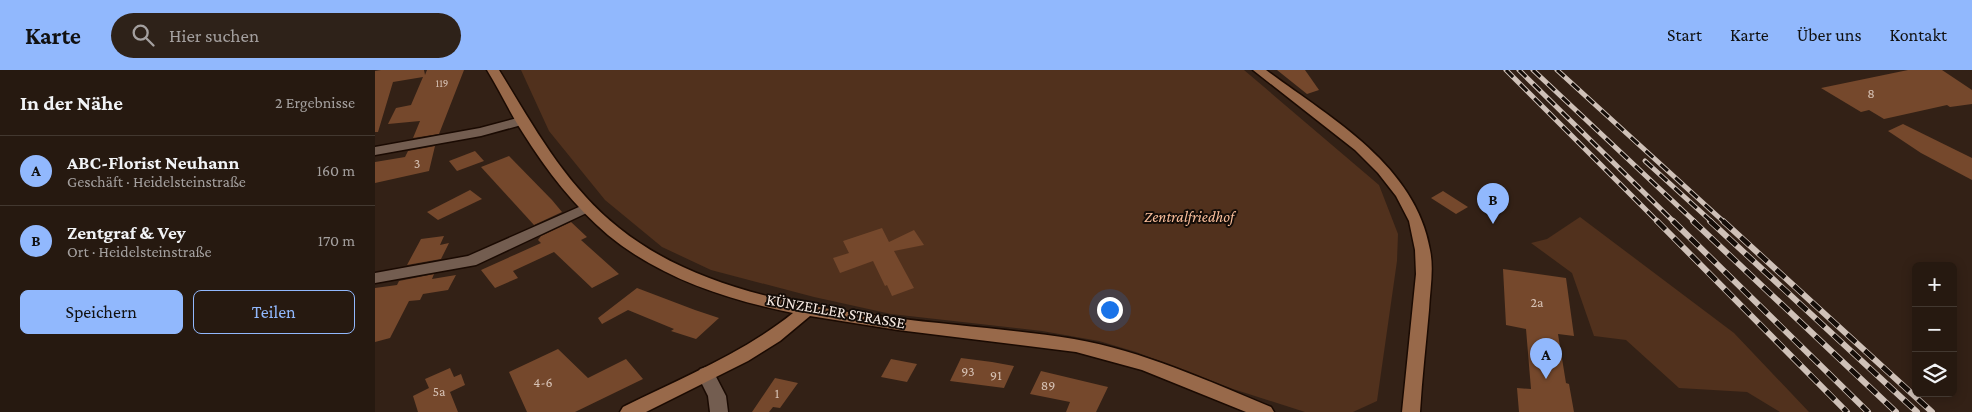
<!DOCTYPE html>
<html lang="de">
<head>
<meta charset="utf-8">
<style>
	:root { --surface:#261910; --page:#2e2219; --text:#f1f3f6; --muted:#a4a09f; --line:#423830; --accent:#91b8fd }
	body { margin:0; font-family:"Crimson Pro",serif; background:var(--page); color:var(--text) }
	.controls { position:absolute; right:15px; bottom:15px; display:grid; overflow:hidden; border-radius:8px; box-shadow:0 2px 12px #0003 }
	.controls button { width:45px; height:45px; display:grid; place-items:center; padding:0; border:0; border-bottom:1px solid var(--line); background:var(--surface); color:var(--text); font:25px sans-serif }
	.you { position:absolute; left:734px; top:239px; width:18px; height:18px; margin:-12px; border:4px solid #fff; border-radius:50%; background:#1a73e8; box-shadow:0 0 0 8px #1a73e833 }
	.badge { display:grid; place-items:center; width:32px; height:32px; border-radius:50%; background:var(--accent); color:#111; font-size:16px; font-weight:700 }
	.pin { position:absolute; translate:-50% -41px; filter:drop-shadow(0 1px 2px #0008) }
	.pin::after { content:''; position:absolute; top:26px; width:18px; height:15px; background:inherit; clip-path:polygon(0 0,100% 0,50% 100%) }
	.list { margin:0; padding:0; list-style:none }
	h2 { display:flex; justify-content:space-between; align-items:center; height:65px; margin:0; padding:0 20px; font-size:21px }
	h2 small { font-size:16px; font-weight:400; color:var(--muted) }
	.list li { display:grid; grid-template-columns:32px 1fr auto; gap:15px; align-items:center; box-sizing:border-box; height:70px; padding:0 20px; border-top:1px solid var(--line) }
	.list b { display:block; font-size:19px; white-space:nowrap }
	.list p { margin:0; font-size:16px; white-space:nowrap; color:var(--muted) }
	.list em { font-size:16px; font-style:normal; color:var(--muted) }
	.actions { display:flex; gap:10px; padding:15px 20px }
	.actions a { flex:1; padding:11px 0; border:1px solid var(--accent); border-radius:8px; text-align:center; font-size:18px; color:var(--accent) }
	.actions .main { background:var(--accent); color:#111 }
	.icon { flex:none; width:28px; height:28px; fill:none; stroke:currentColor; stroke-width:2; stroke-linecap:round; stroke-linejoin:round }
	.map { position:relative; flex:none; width:1597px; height:342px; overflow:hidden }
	header { display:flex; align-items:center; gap:30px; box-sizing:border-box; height:70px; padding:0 25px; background:var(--accent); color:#111 }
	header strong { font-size:24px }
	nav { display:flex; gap:28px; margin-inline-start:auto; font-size:18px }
	.search { width:350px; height:45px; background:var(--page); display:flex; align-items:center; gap:12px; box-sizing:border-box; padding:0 18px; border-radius:28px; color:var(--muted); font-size:19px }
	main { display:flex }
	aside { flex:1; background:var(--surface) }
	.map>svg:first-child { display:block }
	.green { fill:#51311d }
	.building { fill:#75482c }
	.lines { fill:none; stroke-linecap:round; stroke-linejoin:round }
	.minor-casing { stroke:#1a0a02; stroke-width:3 }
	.secondary-casing { stroke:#1a0a02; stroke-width:3 }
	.minor { fill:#735d50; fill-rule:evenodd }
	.secondary { fill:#98694a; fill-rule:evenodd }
	.rail-far1-casing { stroke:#cfc1b8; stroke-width:5 }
	.rail-casing { stroke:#cfc1b8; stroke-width:6 }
	.rail-far1 { stroke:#150d08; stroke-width:3; stroke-dasharray:10; stroke-linecap:butt }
	.rail { stroke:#150d08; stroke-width:4.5; stroke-dasharray:12; stroke-linecap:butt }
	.labels { text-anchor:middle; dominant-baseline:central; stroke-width:4; stroke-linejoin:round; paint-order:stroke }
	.far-number-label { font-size:11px; fill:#d7c2b5 }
	.number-label { font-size:14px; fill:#d7c2b5 }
	.park-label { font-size:16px; font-style:italic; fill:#fabe9b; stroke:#150d08 }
	.street-label { font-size:16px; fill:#f8ebe3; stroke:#150d08 }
</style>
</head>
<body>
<header>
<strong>Karte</strong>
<div class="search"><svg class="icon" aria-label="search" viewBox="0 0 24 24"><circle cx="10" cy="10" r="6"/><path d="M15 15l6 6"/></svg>Hier suchen</div>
<nav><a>Start</a><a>Karte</a><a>Über uns</a><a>Kontakt</a></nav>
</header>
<main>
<aside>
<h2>In der Nähe<small>2 Ergebnisse</small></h2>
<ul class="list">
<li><span class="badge">A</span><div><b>ABC-Florist Neuhann</b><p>Geschäft · Heidelsteinstraße</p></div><em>160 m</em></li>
<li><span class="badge">B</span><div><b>Zentgraf &amp; Vey</b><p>Ort · Heidelsteinstraße</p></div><em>170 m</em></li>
</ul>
<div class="actions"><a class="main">Speichern</a><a>Teilen</a></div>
</aside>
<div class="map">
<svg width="1597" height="342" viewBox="0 0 1597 342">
	<rect width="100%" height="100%" fill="#332116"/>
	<!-- green -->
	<g class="green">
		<path d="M146,0H869L1004,115L1023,164L1022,191L1002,331L978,342H930L858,319L761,282L724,271L667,261L516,244L439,227L336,200L287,177L230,130L174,61Z"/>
		<path d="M1205,147L1359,263L1434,342H1405L1372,322L1304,318L1251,270L1219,266L1197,203L1156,173L1172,169Z"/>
	</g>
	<!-- building -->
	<g class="building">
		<path d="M6,0H49L50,5L52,0H89L64,64L38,68L45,51L13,54L21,38L36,35L48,7L18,12L3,62H0V1Z"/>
		<path d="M902,0H930L944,20L932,24Z"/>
		<path d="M1533,0H1567L1597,20V34L1575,37L1572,35L1509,49L1494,40L1486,42L1446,18Z"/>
		<path d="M1528,54L1597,88V110L1546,83L1513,61Z"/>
		<path d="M60,76L54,101L0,113V92L30,87L33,81Z"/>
		<path d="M100,81L109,91L82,101L74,91Z"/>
		<path d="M134,86L177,130L187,142L159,155L106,97Z"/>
		<path d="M95,120L107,129L63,150L52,142Z"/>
		<path d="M1068,121L1093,137L1081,144L1056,128Z"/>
		<path d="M196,152L212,167L206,170L244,204L217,218L179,182L138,201L143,208L120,218L106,200L166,173L163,170L166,166Z"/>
		<path d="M507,158L514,172L539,160L549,175L519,181L539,218L517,226L512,215L510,216L498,191L465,203L458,188L474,183L468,171Z"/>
		<path d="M69,166L65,175L74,173L66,189L32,195L46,169Z"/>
		<path d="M1128,199L1191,208L1199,266L1183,264L1191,313L1194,314L1199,342H1144L1142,318L1156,319L1151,259L1131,255Z"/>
		<path d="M59,204L57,209L81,205L73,220L48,224L45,230L34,231L15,268L0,272V218L22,215L24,211Z"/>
		<path d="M262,218L320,240L344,248L321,269L296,261L299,259L253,240L227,254L223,248Z"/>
		<path d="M183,279L213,308L251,289L268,309L200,342H152L134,302Z"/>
		<path d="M586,288L617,292L639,296L629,318L575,311Z"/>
		<path d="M516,289L542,294L532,312L506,307Z"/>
		<path d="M75,298L79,307L86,304L90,315L75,322L83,342H43L38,326L54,318L50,309Z"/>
		<path d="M666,301L733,317L721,342H691L695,332L655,324Z"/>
		<path d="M400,308L423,313L405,338L398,337L394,342H377Z"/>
	</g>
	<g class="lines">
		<!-- minor casing -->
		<g class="minor-casing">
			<g id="minor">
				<path d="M146,47L150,48L152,51L150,54L106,66L0,85V77L105,58Z"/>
				<path d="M213,133L220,137L218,140L101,195L0,213V203L93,186Z"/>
				<path d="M331,297L337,299L351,326L353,342H335L333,326L322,304L325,299Z"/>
			</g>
		</g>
		<!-- secondary casing -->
		<g class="secondary-casing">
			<g id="secondary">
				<path d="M112,0H124C159,57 190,115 244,158C361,252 556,246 699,269C768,281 833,311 896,337L899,342H871L767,300L701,282L523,260L435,246L405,271L373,291L271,342H245L248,337C306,308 367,284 418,243C353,230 285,208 233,165C200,137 171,100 148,63C135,43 125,21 112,0Z"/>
				<path d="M878,0H891C954,47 1041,95 1055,180C1059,199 1055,220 1054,240C1051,274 1047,308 1045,342H1027L1041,204L1040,180L1034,151L1021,126L1003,103L980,80Z"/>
			</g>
		</g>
		<!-- minor -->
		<use href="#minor" class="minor"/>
		<!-- secondary -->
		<use href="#secondary" class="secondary"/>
		<!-- rail-far1 casing -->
		<g class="rail-far1-casing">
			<g id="rail-far1">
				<path d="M1131,0L1283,152"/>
				<path d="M1144,0L1299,152"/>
				<path d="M1158,0L1320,152"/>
				<path d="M1182,0L1349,152"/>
				<path d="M1270,91L1337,152"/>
			</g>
		</g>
		<!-- rail casing -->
		<g class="rail-casing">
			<g id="rail">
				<path d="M1282,151L1472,342"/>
				<path d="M1298,151L1493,342"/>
				<path d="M1318,151L1521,342"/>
				<path d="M1335,151L1542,342"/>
				<path d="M1348,151L1557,342"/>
			</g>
		</g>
		<!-- rail-far1 -->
		<use href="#rail-far1" class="rail-far1"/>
		<!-- rail -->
		<use href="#rail" class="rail"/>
	</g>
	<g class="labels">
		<!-- far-number labels -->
		<g class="far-number-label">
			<text x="67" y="13">119</text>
		</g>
		<!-- number labels -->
		<g class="number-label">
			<text x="1496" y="23">8</text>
			<text x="42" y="93">3</text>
			<text x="1162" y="232">2a</text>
			<text x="593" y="301">93</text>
			<text x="621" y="305">91</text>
			<text x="168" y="312">4-6</text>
			<text x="673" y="315">89</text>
			<text x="64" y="321">5a</text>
			<text x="402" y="323">1</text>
		</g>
		<!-- park labels -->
		<g class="park-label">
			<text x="814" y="146">Zentralfriedhof</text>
		</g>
		<!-- street labels -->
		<g class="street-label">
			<text transform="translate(461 241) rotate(10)">KÜNZELLER STRASSE</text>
		</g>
	</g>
</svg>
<div class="controls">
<button>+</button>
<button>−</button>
<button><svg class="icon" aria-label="layers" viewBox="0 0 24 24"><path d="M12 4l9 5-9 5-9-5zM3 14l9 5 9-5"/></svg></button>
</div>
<div class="you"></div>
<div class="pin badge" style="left:1171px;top:309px">A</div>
<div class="pin badge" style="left:1118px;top:154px">B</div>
</div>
</main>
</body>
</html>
